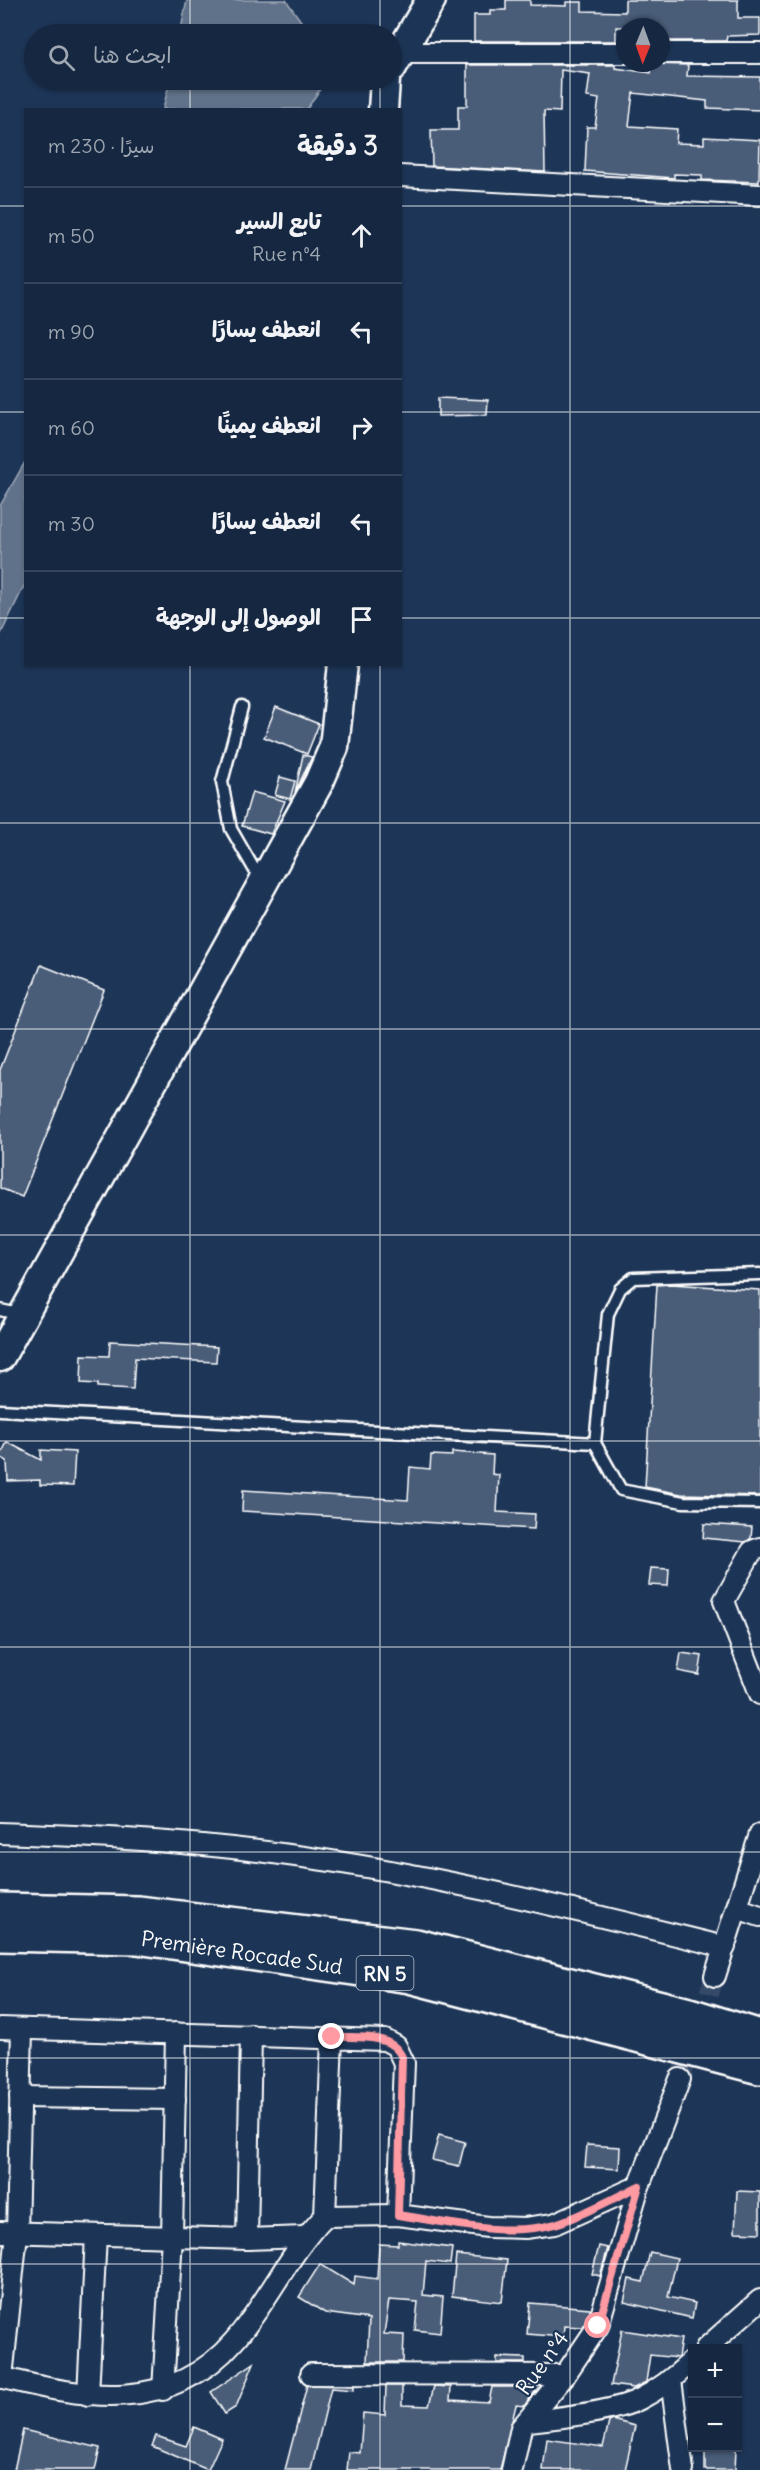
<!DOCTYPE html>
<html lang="ar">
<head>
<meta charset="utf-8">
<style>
	:root { --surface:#162841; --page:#23344c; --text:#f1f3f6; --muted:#9ea6b1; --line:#35445a }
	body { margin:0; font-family:Delius,"Playpen Sans Arabic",sans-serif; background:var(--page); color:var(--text); direction:rtl }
	.controls { position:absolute; right:18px; bottom:18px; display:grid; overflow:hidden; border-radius:0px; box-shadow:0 2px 4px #0004 }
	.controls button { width:54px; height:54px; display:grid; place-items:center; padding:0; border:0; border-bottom:2px solid var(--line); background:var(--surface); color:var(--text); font:30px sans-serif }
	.compass { position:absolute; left:616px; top:18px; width:54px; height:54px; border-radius:50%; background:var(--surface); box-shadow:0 2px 4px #0004; rotate:181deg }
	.stop { position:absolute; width:18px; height:18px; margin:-14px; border:4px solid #ff9aa2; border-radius:50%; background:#fff }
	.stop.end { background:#ff9aa2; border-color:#fff; box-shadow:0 2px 6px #0008 }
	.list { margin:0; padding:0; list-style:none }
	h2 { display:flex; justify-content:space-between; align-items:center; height:78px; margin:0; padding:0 24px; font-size:26px }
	h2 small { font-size:20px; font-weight:400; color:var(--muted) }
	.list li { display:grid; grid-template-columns:39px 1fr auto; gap:18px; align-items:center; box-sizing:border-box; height:96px; padding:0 24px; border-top:2px solid var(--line) }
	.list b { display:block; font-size:22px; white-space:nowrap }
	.list p { margin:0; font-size:20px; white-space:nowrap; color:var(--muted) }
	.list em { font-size:20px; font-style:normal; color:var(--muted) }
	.icon { flex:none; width:33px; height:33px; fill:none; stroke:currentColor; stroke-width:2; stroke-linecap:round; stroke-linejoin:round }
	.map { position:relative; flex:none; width:760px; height:2470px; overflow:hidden; direction:ltr }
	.search { position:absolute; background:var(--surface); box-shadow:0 2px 4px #0004; left:24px; top:24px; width:378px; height:66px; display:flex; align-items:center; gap:15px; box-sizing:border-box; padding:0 21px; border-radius:33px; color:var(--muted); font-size:22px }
	.panel { position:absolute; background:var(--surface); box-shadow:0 2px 4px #0004; left:24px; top:108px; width:378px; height:558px; border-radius:0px; direction:rtl }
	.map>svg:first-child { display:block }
	.water { fill:#617289; stroke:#a0aab8; stroke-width:1.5 }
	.building { fill:#4a5d79; stroke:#fff; stroke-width:1.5 }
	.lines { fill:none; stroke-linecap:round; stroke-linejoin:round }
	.street-tunnel { stroke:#344968; stroke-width:20; stroke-dasharray:20 10; stroke-linecap:butt }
	.lane-casing { stroke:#fff; stroke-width:15 }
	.street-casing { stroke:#fff; stroke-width:24 }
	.secondary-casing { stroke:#fff; stroke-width:33 }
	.highway-casing { stroke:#fff; stroke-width:38 }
	.lane { stroke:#1d3557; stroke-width:10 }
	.street { stroke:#1d3557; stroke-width:20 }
	.secondary { stroke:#1d3557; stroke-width:28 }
	.highway { stroke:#1d3557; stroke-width:33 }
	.route { stroke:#ff9aa2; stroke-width:8 }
	.grid { fill:none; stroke:#fff; stroke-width:1.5; stroke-opacity:0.55 }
	.labels { text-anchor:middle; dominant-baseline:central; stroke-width:4.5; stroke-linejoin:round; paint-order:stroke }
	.shield { fill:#1d3557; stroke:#bbc2cd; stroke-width:1.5 }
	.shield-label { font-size:20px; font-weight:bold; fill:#fff }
	.street-label { font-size:21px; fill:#fff; stroke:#1d3557 }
</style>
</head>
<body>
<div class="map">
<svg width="760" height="2470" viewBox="0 0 760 2470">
	<rect width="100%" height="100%" fill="#1d3557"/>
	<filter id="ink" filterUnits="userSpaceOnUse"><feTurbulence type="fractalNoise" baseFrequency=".0167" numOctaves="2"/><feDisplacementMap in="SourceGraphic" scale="12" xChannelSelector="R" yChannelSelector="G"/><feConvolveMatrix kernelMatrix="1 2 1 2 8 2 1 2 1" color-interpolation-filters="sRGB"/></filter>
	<g filter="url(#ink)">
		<!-- water -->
		<g class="water">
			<path d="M187,0H286L310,34H180Z"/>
			<path d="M170,80H326L307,109H163Z"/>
			<path d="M25,462V584L0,636V506Z"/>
		</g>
		<!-- building -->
		<g class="building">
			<path d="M506,0H530V5L566,6V2H582V11L625,12V0H738V18H760V35L727,36L726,41H661V27H616V41H474V15H490V10H506Z"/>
			<path d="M652,64L688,65L687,76L760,77V110L707,108V101L633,93L629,126L677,129L676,143L704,144V137L760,140L759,182L702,180V175L674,174V178L585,171L587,127H595L599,99L587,97L590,74L561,70L560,112L544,111L545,172L432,166L431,130H458V106H467V65H615V68L651,73Z"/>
			<path d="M438,398L488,400L487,415L438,416Z"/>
			<path d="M276,707L319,724L307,754L264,737Z"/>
			<path d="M303,755L312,757L295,792Z"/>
			<path d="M280,777L295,781L290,799L275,795Z"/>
			<path d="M252,792L285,801L271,834L242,826Z"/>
			<path d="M41,965L104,990L22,1197L0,1188V1070Z"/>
			<path d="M671,1284L760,1290V1496L681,1494L645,1487L657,1285Z"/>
			<path d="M110,1341L217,1347L216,1362L135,1358L133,1389L98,1387V1384L81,1383L82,1355L109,1356Z"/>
			<path d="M7,1442L41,1460V1450L75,1452L73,1486L40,1485V1480L8,1481L7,1461L0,1457Z"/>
			<path d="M452,1452L493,1455L492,1474L499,1475L497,1512L535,1514L534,1529L242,1511L243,1490L408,1500L410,1467L430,1469L431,1455L452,1456Z"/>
			<path d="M704,1524L752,1527L751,1538L746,1542L703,1538Z"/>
			<path d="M651,1568L669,1569L668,1586L649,1585Z"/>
			<path d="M681,1653L702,1656L699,1675L678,1671Z"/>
			<path d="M439,2135L465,2142L459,2166L432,2160Z"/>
			<path d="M587,2145L620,2147L619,2169L585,2167Z"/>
			<path d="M737,2191L760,2192V2233L735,2232Z"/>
			<path d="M398,2241L452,2248L450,2264L426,2261L423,2295L443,2297L440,2333L415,2330L418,2302L389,2300L384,2334L404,2335L403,2362H367L369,2319L325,2313L299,2297L320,2264L354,2285L355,2276L377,2279L379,2244L398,2245Z"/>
			<path d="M599,2246L608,2248L600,2276L592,2274Z"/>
			<path d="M650,2252L677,2258L668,2297L695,2303L692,2318L624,2302L629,2279L643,2282Z"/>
			<path d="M456,2255L507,2260L502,2302L452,2296Z"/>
			<path d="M530,2303L590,2308V2311L583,2327L564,2326L563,2337L527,2334Z"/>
			<path d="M622,2330L681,2339L678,2358L650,2355L646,2382L634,2388L611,2385Z"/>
			<path d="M497,2357L525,2358V2363H497Z"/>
			<path d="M254,2363L236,2407L225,2414L211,2392Z"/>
			<path d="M307,2385L354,2386V2390L331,2388L311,2470H285Z"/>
			<path d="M386,2386H402V2405L429,2406L434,2386L451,2387L450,2400L489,2402L492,2387H535V2392L524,2406L516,2405L500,2470H347L349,2452L360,2453L363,2413L385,2415Z"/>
			<path d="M613,2420L635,2426L625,2470H543L547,2439L603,2447L609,2422Z"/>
			<path d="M194,2427L222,2439L208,2470L152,2446L156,2436L186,2446Z"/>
			<path d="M23,2430L100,2448L95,2470H14Z"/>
			<path d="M705,2448H736L735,2470H705Z"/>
		</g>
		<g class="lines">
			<!-- street-tunnel -->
			<path class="street-tunnel" d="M680,2079L715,1976"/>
			<!-- lane casing -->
			<g class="lane-casing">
				<g id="lane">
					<path d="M242,707L222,782L231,829L261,881"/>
					<path d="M760,1274L633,1278L620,1289L608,1314L595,1443L621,1490L683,1502L760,1503"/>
					<path d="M0,1310L23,1315"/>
					<path d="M0,1410L595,1443"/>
				</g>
			</g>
			<!-- street casing -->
			<g class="street-casing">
				<g id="street">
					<path d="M399,53H625"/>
					<path d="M661,53H760"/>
					<path d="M400,176L760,195"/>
					<path d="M760,1548L752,1551L724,1601L760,1694"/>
					<path d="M0,1833C93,1836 188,1841 281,1854C430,1873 578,1911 725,1947"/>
					<path d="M737,1908L760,1916"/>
					<path d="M715,1976L760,1834"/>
					<path d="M0,2028L385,2040L396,2046L404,2063L398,2215"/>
					<path d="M20,2097L175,2099"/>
					<path d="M325,2216L332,2038"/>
					<path d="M0,2232L247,2239L305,2237"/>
					<path d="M247,2239L251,2035"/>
					<path d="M706,2348L760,2300"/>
					<path d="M311,2374L565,2375"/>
					<path d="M0,2377C83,2398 170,2415 234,2341C268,2302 288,2254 325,2216L398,2215L488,2227L525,2228L554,2224L639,2186"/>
					<path d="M2,2378L17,2233L22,2029"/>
					<path d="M671,2380L683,2470"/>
					<path d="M163,2390L172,2237L176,2033"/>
					<path d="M88,2395L96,2235"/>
					<path d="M529,2421C558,2418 615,2412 640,2399C660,2389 676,2376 692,2361"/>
					<path d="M512,2470L521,2428L565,2375L598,2326L639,2186L680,2079"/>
				</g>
			</g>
			<!-- secondary casing -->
			<g class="secondary-casing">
				<g id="secondary">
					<path d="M392,67L431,0"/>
					<path d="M383,110L385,80"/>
					<path d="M0,1357L319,782L334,747L343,664"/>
				</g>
			</g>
			<!-- highway casing -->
			<g class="highway-casing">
				<g id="highway">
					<path d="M0,1910L138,1913L416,1946L689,2015L760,2037"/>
					<path id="s1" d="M0,1934L137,1937L410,1976L760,2067"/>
				</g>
			</g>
			<!-- lane -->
			<use href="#lane" class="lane"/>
			<!-- street -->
			<use href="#street" class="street"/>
			<!-- secondary -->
			<use href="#secondary" class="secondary"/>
			<!-- highway -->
			<use href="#highway" class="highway"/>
		</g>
	</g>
	<g class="lines" filter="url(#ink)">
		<!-- route -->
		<path class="route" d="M332,2037C355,2038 391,2032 402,2057L398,2215C448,2222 505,2238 555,2224C584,2215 612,2199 639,2186L598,2326"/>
	</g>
	<!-- grid -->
	<path class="grid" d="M190,0V34M380,0V34M570,0V2470M190,80V110M380,80V110M0,206H26M400,206H760M0,412H26M400,412H760M0,618H26M400,618H760M190,664V2470M380,664V2470M0,823H760M0,1029H760M0,1235H760M0,1441H760M0,1647H760M0,1852H760M0,2058H760M0,2264H760"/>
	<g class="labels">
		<!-- shield labels -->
		<rect class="shield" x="356.5" y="1956" width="57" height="34" rx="4.5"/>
		<g class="shield-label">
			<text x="385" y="1973">RN 5</text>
		</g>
		<!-- street labels -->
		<g class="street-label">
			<text stroke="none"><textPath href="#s1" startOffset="243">Première Rocade Sud</textPath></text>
			<text transform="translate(542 2363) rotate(-54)">Rue n°4</text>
		</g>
	</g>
</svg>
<div class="controls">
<button>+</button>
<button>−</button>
</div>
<svg class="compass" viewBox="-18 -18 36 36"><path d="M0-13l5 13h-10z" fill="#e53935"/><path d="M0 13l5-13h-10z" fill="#9ea6b1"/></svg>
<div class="stop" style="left:598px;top:2326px"></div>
<div class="stop end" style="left:332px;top:2037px"></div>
<div class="search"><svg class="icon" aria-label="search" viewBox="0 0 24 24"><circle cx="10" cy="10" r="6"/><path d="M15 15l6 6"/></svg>ابحث هنا</div>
<section class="panel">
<h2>3 دقيقة<small>سيرًا · 230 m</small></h2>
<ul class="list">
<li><svg class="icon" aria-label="ahead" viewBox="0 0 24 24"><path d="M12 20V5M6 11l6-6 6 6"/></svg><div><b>تابع السير</b><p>Rue n°4</p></div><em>50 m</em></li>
<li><svg class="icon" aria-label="left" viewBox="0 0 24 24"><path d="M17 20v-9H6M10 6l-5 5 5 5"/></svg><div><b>انعطف يسارًا</b></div><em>90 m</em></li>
<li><svg class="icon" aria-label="right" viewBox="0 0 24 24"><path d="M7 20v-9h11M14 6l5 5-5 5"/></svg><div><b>انعطف يمينًا</b></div><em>60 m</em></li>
<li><svg class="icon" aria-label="left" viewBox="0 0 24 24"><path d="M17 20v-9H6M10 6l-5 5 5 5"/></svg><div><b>انعطف يسارًا</b></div><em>30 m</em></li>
<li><svg class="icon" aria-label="arrive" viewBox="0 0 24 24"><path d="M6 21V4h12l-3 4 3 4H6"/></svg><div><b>الوصول إلى الوجهة</b></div></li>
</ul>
</section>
</div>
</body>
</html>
